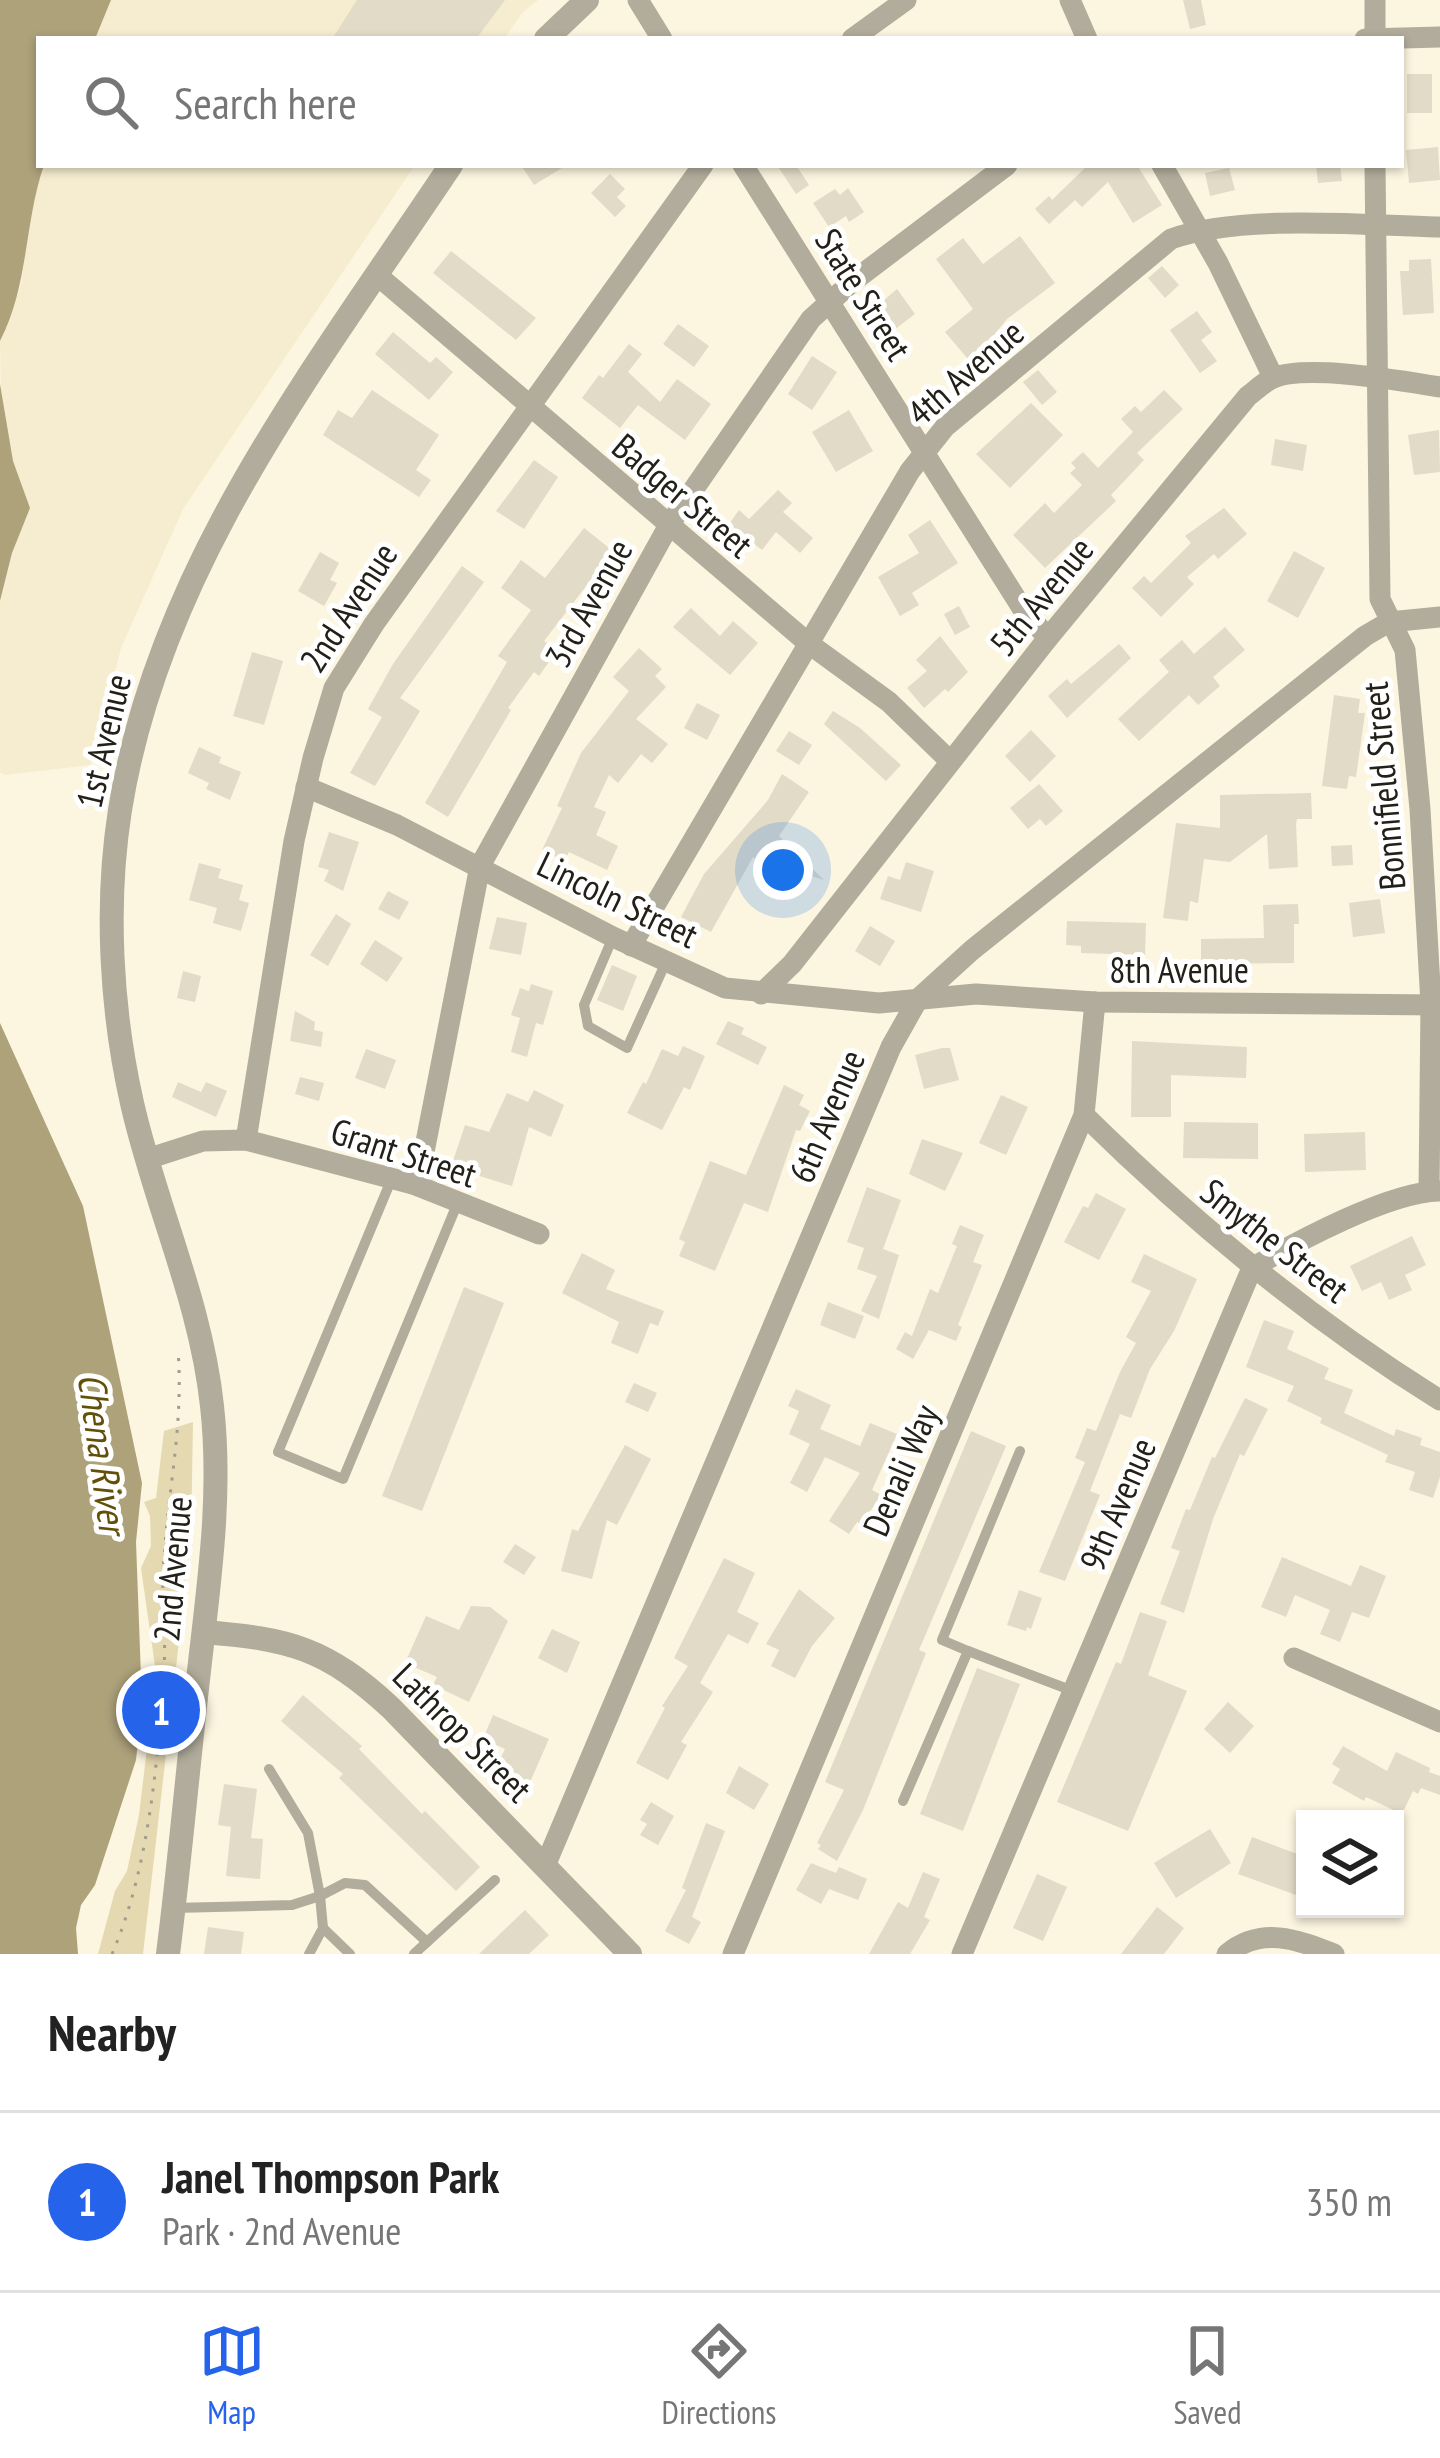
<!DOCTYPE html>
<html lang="en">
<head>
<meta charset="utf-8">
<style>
	:root { --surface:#fff; --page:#f2f2f2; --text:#222; --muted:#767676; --line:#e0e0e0; --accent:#2563eb }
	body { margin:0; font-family:"PT Sans Narrow",sans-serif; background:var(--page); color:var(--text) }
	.controls { position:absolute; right:36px; bottom:36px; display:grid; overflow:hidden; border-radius:0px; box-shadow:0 3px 9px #0004 }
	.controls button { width:108px; height:108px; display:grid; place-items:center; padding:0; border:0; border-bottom:3px solid var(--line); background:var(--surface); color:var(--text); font:60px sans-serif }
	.you { position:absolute; left:783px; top:870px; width:42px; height:42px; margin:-30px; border:9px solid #fff; border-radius:50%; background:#1a73e8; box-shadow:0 0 0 18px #1a73e833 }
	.badge { display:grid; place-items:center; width:78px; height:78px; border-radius:50%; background:var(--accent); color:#fff; font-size:39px; font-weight:700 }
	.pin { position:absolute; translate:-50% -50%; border:6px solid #fff; box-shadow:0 3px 12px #0006 }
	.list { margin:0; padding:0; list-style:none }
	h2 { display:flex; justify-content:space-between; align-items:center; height:156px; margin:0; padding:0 48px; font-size:51px }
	h2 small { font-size:39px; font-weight:400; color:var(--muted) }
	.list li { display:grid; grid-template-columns:78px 1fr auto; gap:36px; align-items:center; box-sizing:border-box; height:180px; padding:0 48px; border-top:3px solid var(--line) }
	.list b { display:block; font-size:45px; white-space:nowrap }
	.list p { margin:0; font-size:39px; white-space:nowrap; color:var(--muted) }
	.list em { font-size:39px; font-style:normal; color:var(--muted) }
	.icon { flex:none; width:66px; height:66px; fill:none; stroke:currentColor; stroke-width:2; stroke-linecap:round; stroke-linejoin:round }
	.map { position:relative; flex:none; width:1440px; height:1954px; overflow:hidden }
	.search { position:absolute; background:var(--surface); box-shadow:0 3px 9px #0004; left:36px; right:36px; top:36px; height:132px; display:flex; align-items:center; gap:30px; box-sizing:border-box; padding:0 42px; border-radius:0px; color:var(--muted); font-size:45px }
	.sheet { height:336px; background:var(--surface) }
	nav { display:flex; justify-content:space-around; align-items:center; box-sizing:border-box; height:168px; border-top:3px solid var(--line); background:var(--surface); font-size:33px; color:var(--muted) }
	nav a { display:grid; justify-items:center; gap:6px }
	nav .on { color:var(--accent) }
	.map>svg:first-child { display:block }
	.built { fill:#f6edd0 }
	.green { fill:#e5d9b1 }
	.water { fill:#aea27b }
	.building { fill:#e2dbc7 }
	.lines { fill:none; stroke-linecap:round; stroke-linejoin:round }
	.path { stroke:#a19c8d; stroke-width:3; stroke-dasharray:3 9; stroke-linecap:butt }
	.service { stroke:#b1ac9b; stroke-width:10 }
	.minor { stroke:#b1ac9b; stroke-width:21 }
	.tertiary { stroke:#b1ac9b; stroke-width:24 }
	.labels { text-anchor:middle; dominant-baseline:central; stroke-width:10; stroke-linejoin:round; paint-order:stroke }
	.street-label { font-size:36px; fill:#222018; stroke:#fff }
	.water-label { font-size:39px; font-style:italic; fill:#625009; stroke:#fff }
</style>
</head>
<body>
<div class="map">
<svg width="1440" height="1954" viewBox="0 0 1440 1954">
	<rect width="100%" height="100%" fill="#fcf5e0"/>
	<!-- built -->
	<g class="built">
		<path d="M111,0H538L522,13L504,39H95Z"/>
		<path d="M44,165H415L183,509L121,648L91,765L5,775L0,772V601L12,553L30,508L13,461L1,399L0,341L21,284L33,198Z"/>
	</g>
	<!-- green -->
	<path class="green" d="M193,1422L191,1537L143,1954H98L115,1891L127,1871L139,1815L156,1673L141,1568L151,1546L150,1516L144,1502L156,1498L164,1431Z"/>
	<!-- water -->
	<g class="water">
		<path d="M0,0H111L95,39H39V165H44C24,223 29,285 0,341Z"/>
		<path d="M0,384L13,461L30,508L12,553L0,601Z"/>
		<path d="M0,1023L83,1206L142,1483L136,1542L142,1704L136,1760L95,1885L81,1905L76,1928L78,1954H0Z"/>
	</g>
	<!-- building -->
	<g class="building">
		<path d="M357,0H505L476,39H332Z"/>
		<path d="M1183,0H1201L1206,25L1190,29Z"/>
		<rect x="1407" y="74" width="25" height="39"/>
		<path d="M1438,147L1440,180L1409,183L1406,150Z"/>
		<path d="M521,165H567L534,185Z"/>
		<path d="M777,165H796L809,185L796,194Z"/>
		<path d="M1088,165H1137L1162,205L1133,223L1108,182L1082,207L1075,200L1049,224L1035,209L1049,196L1052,200Z"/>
		<path d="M1316,165H1340L1342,181L1318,183Z"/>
		<path d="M1229,168L1235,190L1210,196L1205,173Z"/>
		<path d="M610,174L625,189L617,197L626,206L615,217L591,193Z"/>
		<path d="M848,188L864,212L849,222L846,216L829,227L813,203L835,189L840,195Z"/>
		<path d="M1020,236L1055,283L1007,319L990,340L995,346L973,365L945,332L973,309L936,259L963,238L983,264Z"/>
		<path d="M451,251L536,318L516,340L433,273Z"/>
		<path d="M1431,259L1434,313L1403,315L1400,271H1409V260Z"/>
		<path d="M1162,266L1179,285L1165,298L1148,278Z"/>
		<path d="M897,289L915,314L886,336L869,313Z"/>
		<path d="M1197,311L1212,332L1201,340L1217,361L1200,373L1170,330Z"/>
		<path d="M678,324L709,346L694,367L663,344Z"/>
		<path d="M393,332L430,363L436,357L453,372L429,400L375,354Z"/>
		<path d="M629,344L642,354L628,372L660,402L677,379L711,404L685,440L638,405L620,428L582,398L599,375L603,378Z"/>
		<path d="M812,356L837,372L812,410L788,394Z"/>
		<path d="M1038,370L1057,392L1042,405L1023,382Z"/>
		<path d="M372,390L439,435L416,470L431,480L419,497L323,435L338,410L352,418Z"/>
		<path d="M1164,390L1183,409L1137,453L1144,460L1111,495L1116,501L1045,568L1013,535L1045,503L1054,513L1082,485L1070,473L1076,468L1071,463L1083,452L1098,468L1133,432L1121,419L1135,406L1141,412Z"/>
		<path d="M1031,403L1063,435L1010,488L976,454Z"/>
		<path d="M849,410L873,451L836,472L812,432Z"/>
		<path d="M1439,430L1440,472L1414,475L1408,435Z"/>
		<path d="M1275,439L1307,445L1303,471L1271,465Z"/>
		<path d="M534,460L558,477L524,529L496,511Z"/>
		<path d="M778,490L792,503L783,512L813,538L800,553L776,532L762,550L729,524L739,510L749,519Z"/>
		<path d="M1224,508L1247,534L1218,559L1214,554L1187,577L1194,584L1161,617L1132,588L1144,576L1151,583L1191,543L1185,536Z"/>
		<path d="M930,520L958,563L912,593L919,605L900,616L878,577L919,553L908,535Z"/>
		<path d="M584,528L613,551L544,641L550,645L543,654L551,659L539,676L534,672L508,708L511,710L448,817L425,803L507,662L498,656L531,610L501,588L521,560L545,578Z"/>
		<path d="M1294,551L1325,568L1298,618L1267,601Z"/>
		<path d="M320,552L339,563L330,580L337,583L324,606L298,591Z"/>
		<path d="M462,566L484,582L400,698L420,711L375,786L350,773L382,717L368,709L393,664Z"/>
		<path d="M959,606L970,627L955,635L944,614Z"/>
		<path d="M691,608L720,636L733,621L758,643L730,675L673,627Z"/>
		<path d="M1225,627L1245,650L1213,677L1220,686L1198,705L1189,695L1139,741L1118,719L1169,672L1159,660L1182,640L1194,654Z"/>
		<path d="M940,636L968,672L948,692L945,689L924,708L907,688L927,671L916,660Z"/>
		<path d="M1119,644L1131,658L1067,718L1048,696L1067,679L1071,684Z"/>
		<path d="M639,648L662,669L655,676L666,687L636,719L668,744L652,763L641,754L618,783L609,775L594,807L606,812L596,835L618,846L607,870L569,852L564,861L542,850L562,808L557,806L581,753L629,691L613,677Z"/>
		<path d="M252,652L283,661L264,725L233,716Z"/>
		<path d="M1334,695L1360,699L1358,713H1365L1356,777L1349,776L1347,789L1322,786Z"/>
		<path d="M697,703L720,715L707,740L684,728Z"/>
		<path d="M833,711L860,728L901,765L886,781L824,724Z"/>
		<path d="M1031,730L1056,756L1030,782L1005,756Z"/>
		<path d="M789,731L812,745L799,765L776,751Z"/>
		<path d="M199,747L221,757L219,763L241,772L230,800L206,789L209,783L188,773Z"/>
		<path d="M782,774L809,792L779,836L824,880L785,868L781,877L764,860L760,863L753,857L711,932L681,917L704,874L768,800Z"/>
		<path d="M1039,784L1063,811L1046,826L1040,819L1028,829L1010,808Z"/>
		<path d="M1311,793L1312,819H1297L1296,824L1298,867L1269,869L1267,834L1230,862L1204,859L1198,903L1190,901L1188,921L1163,918L1176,823L1220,828V795Z"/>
		<path d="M329,832L359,842L343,891L324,881L329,870L318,867Z"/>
		<path d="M1352,845L1353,865L1332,866L1331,846Z"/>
		<path d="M906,862L934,871L921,912L880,899L888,876L900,880Z"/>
		<path d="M199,863L221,869L218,878L243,885L239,900L249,903L241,931L213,923L217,908L189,900Z"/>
		<path d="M388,891L409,902L399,920L378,909Z"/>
		<path d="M1380,899L1385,933L1353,937L1349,903Z"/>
		<path d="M1298,904L1299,924H1294V963L1201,964V939L1264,938L1263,905Z"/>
		<path d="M336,914L351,924L328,966L310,955Z"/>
		<path d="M497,917L527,923L521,955L489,949Z"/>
		<path d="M1067,921L1146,923L1145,955L1081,953V946L1066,945Z"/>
		<path d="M870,926L895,941L880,966L855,951Z"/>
		<path d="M375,940L403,958L387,982L360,964Z"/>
		<path d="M612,965L637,976L623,1011L597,1000Z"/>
		<path d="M183,971L201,976L195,1002L177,998Z"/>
		<path d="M531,984L553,991L543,1025L536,1023L527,1057L511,1052L520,1018L511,1015L520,988L529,991Z"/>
		<path d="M295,1011L315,1022L314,1030L323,1032L321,1047L290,1041Z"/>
		<path d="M728,1021L744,1028L741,1034L767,1047L758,1065L716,1044Z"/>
		<path d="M1132,1041L1247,1047L1246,1078L1171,1075V1117H1131Z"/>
		<path d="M683,1046L705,1056L690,1090L684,1087L662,1130L627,1113L643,1082L646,1084L662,1049L678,1056Z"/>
		<path d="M942,1048H950L959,1080L924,1089L915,1055Z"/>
		<path d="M366,1049L396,1060L385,1089L355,1078Z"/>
		<path d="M300,1077L324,1083L319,1101L295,1094Z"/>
		<path d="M178,1082L201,1092L206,1082L227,1091L216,1117L172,1097Z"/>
		<path d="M784,1085L804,1095L799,1105L810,1111L800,1131L796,1130L768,1212L744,1203L715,1271L679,1256L685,1242L679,1239L710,1161L746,1175Z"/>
		<path d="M534,1090L564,1105L551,1137L529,1127L512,1186L451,1167L465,1125L489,1132L507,1093L528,1102Z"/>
		<path d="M1001,1095L1028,1107L1006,1155L979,1143Z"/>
		<path d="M1184,1122L1258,1123V1159L1183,1158Z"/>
		<path d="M1365,1132L1366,1170L1305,1172L1304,1134Z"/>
		<path d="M922,1139L963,1153L945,1191L909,1174Z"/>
		<path d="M867,1187L901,1200L883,1249L899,1255L879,1319L861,1311L877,1276L857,1269L864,1248L847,1242Z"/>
		<path d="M1096,1193L1126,1209L1099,1260L1064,1242L1083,1206L1088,1208Z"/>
		<path d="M960,1225L984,1235L973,1262L982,1265L958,1325L962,1327L956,1341L929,1330L913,1359L896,1349L905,1332L912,1336L930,1289L938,1293L957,1246L952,1244Z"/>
		<path d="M1412,1236L1426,1265L1405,1275L1412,1290L1389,1300L1381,1282L1362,1291L1350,1266Z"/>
		<path d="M582,1253L615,1270L606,1289L664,1311L658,1326L650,1323L638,1354L611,1343L619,1322L562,1293Z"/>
		<path d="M1144,1254L1197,1279L1174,1331L1150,1369L1131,1418L1120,1414L1090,1491L1100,1495L1065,1581L1039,1572L1085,1462L1075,1458L1087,1428L1096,1431L1120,1372L1136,1343L1126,1337L1151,1291L1131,1282Z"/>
		<path d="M464,1287L504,1303L422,1511L382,1496Z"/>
		<path d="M828,1302L864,1316L855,1339L820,1325Z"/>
		<path d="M1264,1320L1294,1331L1287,1349L1329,1368L1324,1379L1353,1390L1344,1413L1394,1436L1396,1429L1422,1438L1420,1445L1440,1452V1477L1433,1498L1409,1490L1415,1472L1385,1462L1388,1455L1320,1423L1322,1418L1287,1401L1294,1386L1246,1367Z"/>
		<path d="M634,1383L657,1393L648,1412L625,1402Z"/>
		<path d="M796,1389L831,1405L820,1429L860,1446L870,1423L897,1434L872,1490L881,1495L861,1525L857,1522L849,1534L829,1521L860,1473L825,1457L807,1492L790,1483L810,1444L789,1434L799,1411L788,1406Z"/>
		<path d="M1245,1398L1268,1409L1244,1456L1240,1454L1213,1519L1184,1613L1160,1604L1180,1551L1171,1548L1186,1509L1190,1510L1212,1457L1215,1458Z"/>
		<path d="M971,1431L1006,1446L919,1650L926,1653L863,1810L837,1861L818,1849L821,1845L817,1843L844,1790L825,1782Z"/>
		<path d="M625,1445L651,1459L617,1525L607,1520L592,1579L561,1571L572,1529L578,1531Z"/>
		<path d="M515,1544L536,1557L524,1575L503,1562Z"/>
		<path d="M1282,1557L1351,1586L1360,1565L1386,1576L1369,1618L1352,1612L1340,1642L1320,1634L1330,1610L1295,1595L1286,1617L1261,1607Z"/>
		<path d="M724,1558L755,1573L737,1612L759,1623L748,1644L728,1634L700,1683L713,1692L681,1742L687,1745L668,1780L636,1763L665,1708L662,1706L688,1666L674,1658Z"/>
		<path d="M799,1589L835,1618L812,1646L795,1678L771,1666L779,1650L766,1644Z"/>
		<path d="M1019,1590L1042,1598L1031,1629L1027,1627L1026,1631L1007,1625Z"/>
		<path d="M471,1606L490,1607L508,1621L469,1702L433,1685L437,1677L405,1663L426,1616L459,1630Z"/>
		<path d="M1140,1612L1167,1621L1148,1675L1187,1691L1128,1831L1057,1802L1116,1662L1121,1664Z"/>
		<path d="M552,1629L580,1642L567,1673L538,1658Z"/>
		<path d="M977,1668L1020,1684L963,1831L920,1814Z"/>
		<path d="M303,1695L362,1746L359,1749L422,1814L425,1811L480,1867L456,1891L339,1778L343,1774L281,1721Z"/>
		<path d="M1228,1702L1254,1726L1230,1753L1204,1729Z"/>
		<path d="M493,1715L549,1739L530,1782L496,1768L505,1749L483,1739Z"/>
		<path d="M1343,1746L1387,1771L1396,1752L1430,1768L1429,1772L1440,1776V1795L1421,1788L1418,1794L1413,1791L1402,1814L1366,1797L1364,1801L1332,1783L1340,1769L1332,1764Z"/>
		<path d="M739,1766L769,1784L754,1810L726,1793Z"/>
		<path d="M224,1784L257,1789L251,1838L263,1839L260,1879L226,1876L231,1827L218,1825Z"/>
		<path d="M651,1802L674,1816L658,1845L640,1835L647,1824L640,1820Z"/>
		<path d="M706,1823L725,1831L692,1917L701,1922L689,1944L665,1931L686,1890L682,1888Z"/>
		<path d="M1210,1829L1231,1863L1176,1898L1154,1863Z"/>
		<path d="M1252,1837L1305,1857V1872L1296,1895L1238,1874Z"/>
		<path d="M811,1863L836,1873L839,1867L867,1879L858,1900L829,1889L821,1904L796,1890Z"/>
		<path d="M923,1872L940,1879L924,1917L930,1920L910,1954H869L898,1902L908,1908Z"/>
		<path d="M1037,1874L1067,1887L1043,1941L1013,1928Z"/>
		<path d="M1157,1907L1184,1928L1164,1954H1121Z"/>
		<path d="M525,1910L549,1935L529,1954H479Z"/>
		<path d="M208,1927L244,1932L241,1954H204Z"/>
	</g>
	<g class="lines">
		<!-- path -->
		<path class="path" d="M112,1954C149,1869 158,1760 164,1668C166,1637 162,1606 163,1576C166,1497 184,1431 178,1349"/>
		<!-- service -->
		<g class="service">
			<path d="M613,937L584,1005L588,1026L627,1048L666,962"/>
			<path d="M392,1178L278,1452L343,1479L458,1202"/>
			<path d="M968,1651L942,1640L1020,1451"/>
			<path d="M903,1801L968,1651L1073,1691"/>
			<path d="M174,1908L292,1905L320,1896L308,1833L269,1769"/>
			<path d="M323,1928L350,1954"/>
			<path d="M309,1954L323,1928L320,1896L345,1883L365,1885L427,1942L495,1880"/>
			<path d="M414,1954L427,1942"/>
		</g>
		<!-- minor -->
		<g class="minor">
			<path d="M638,0L662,39"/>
			<path d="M1070,0L1087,39"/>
			<path d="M852,39L906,0"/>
			<path d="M1365,39L1440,37"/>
			<path d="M1375,39V0"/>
			<path d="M743,165L1022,608L1048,638"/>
			<path d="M1162,165L1218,263L1273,377"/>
			<path d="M1375,165L1380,599L1405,650L1420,809L1431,1004L1429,1191"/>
			<path d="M377,275L808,643L889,702L950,761"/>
			<path d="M306,787L397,825L613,937L725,988L879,1003L976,994L1095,1002L1440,1005"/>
			<path d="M631,946L910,471L945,427L1171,239C1239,214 1365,225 1440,227"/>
			<path d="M761,994L792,964L1048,638L1248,396C1255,391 1263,383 1271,379C1303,363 1402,381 1440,387"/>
			<path d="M1084,1115C1193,1222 1309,1319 1440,1400"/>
			<path d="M246,1140L294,841L313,758L334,688L374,624L703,165"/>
			<path d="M147,1159L203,1141L246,1140L413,1184L539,1234"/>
			<path d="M413,1184L424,1152L480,866L669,525L811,319L852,282L1007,165"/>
			<path d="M1294,1658L1440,1722"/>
			<path d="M545,1866L891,1047L918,999L972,950L1365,636L1389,622L1440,617"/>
			<path d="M733,1954L1084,1115L1095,1002"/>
			<path d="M962,1954L1252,1268C1296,1242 1389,1192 1439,1191"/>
			<path d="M1227,1954C1261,1926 1296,1939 1334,1954"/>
		</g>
		<!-- tertiary -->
		<g class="tertiary">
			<path d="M546,39L587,0"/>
			<path d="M204,1632C290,1639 326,1648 391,1708L630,1954"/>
			<path d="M168,1954C180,1860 188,1765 199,1671C209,1582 222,1495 212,1406C201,1301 155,1205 132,1103C111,1010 105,905 120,810C159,565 317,366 451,165"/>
		</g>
	</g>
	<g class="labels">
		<!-- street labels -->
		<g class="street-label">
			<text transform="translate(864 294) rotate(58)">State Street</text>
			<text transform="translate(965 372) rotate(-41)">4th Avenue</text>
			<text transform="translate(683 495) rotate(40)">Badger Street</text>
			<text transform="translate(1041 596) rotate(-51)">5th Avenue</text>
			<text transform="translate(588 603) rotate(-61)">3rd Avenue</text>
			<text transform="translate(348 607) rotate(-57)">2nd Avenue</text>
			<text transform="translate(103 741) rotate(-77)">1st Avenue</text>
			<text transform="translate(1383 786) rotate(-95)">Bonnifield Street</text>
			<text transform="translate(618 899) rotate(26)">Lincoln Street</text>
			<text x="1179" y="969">8th Avenue</text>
			<text transform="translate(826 1116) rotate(-67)">6th Avenue</text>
			<text transform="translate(404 1152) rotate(18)">Grant Street</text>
			<text transform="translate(1275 1240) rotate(38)">Smythe Street</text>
			<text transform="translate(900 1470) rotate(-67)">Denali Way</text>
			<text transform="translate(1117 1504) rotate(-67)">9th Avenue</text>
			<text transform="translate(172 1569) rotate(-85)">2nd Avenue</text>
			<text transform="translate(463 1732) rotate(45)">Lathrop Street</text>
		</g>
		<!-- water labels -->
		<g class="water-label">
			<text transform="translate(103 1453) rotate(82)">Chena River</text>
		</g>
	</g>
</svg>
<div class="controls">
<button><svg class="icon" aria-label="layers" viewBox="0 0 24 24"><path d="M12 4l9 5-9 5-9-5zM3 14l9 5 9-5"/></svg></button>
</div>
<div class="you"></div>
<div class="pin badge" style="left:161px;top:1710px">1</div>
<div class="search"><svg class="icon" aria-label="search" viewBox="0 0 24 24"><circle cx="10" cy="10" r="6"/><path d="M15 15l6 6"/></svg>Search here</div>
</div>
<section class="sheet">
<h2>Nearby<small></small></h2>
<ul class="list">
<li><span class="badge">1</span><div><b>Janel Thompson Park</b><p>Park · 2nd Avenue</p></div><em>350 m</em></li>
</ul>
</section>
<nav>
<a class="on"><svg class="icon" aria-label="map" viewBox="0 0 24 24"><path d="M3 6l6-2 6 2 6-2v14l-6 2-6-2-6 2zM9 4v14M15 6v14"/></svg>Map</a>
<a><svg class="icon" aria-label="directions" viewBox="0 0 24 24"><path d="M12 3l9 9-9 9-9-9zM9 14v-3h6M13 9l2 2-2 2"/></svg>Directions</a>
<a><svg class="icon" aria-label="saved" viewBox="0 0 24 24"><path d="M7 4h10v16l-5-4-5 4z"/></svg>Saved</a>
</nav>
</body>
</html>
